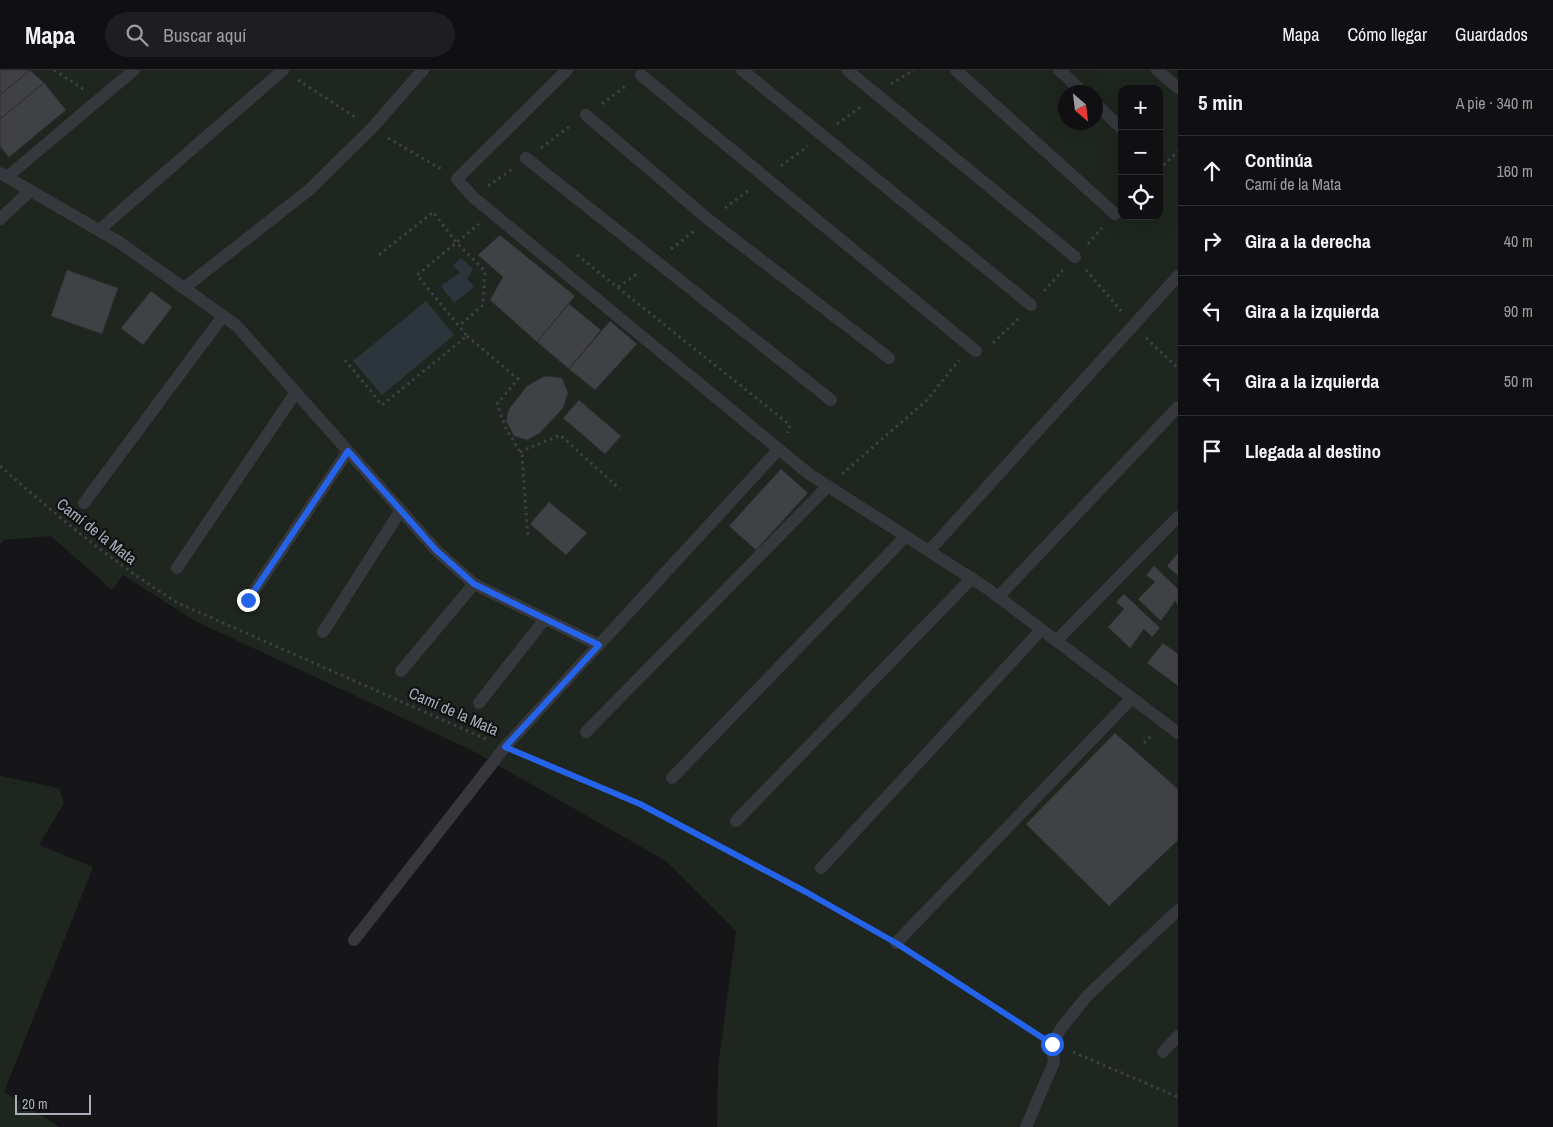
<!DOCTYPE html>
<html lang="es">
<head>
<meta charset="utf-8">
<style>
	:root { --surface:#101012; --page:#1e1e20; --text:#f1f3f6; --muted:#9c9d9f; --line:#303032 }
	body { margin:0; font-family:"Archivo Narrow",sans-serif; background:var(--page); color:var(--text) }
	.controls { position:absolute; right:15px; top:15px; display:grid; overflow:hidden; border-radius:10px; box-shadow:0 5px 20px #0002 }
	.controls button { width:45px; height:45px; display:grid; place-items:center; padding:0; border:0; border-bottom:1px solid var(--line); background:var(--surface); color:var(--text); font:25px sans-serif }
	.compass { position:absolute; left:1058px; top:15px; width:45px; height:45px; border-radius:50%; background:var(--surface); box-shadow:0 5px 20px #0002; rotate:152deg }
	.scale { position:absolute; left:15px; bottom:12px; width:76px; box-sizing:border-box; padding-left:5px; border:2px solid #a8adb8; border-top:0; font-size:14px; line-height:18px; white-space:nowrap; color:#a8adb8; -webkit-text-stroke:4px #111113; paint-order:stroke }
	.stop { position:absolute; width:15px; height:15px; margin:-11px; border:4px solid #2563eb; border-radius:50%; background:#fff }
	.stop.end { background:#2563eb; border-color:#fff; box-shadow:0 1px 5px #0008 }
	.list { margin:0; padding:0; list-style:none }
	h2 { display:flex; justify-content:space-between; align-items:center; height:65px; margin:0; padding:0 20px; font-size:21px }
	h2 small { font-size:16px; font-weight:400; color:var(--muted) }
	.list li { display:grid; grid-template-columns:32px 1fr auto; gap:15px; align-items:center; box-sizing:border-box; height:70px; padding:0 20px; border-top:1px solid var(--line) }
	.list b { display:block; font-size:19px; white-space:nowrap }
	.list p { margin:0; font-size:16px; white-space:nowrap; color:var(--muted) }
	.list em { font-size:16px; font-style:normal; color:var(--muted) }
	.icon { flex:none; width:28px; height:28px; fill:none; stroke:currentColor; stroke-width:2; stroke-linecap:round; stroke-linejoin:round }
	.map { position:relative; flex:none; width:1178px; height:1057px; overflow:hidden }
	header { display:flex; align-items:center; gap:30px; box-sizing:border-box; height:70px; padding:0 25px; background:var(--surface); border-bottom:1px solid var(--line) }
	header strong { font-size:24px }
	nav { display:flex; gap:28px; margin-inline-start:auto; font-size:18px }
	.search { width:350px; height:45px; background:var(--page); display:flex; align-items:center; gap:12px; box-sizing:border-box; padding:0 18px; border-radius:28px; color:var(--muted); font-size:19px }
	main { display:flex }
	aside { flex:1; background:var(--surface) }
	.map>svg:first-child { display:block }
	.green { fill:#1e261f; fill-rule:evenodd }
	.water { fill:#2c353c }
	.building { fill:#404145; stroke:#303034 }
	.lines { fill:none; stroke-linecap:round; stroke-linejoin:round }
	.path { stroke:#3d3f44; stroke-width:3; stroke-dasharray:2.5 4; stroke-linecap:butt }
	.lane { stroke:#37383d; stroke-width:12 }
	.route { stroke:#2563eb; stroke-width:6 }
	.labels { text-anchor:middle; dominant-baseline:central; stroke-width:4.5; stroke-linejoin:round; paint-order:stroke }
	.street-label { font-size:16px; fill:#a8adb8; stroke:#111113 }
</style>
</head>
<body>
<header>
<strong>Mapa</strong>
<div class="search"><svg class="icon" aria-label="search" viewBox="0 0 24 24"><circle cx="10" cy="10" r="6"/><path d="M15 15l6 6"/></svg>Buscar aquí</div>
<nav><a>Mapa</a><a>Cómo llegar</a><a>Guardados</a></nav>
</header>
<main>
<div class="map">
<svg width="1178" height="1057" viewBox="0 0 1178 1057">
	<rect width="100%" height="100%" fill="#161618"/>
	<!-- green -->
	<g class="green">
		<path d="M0,0H1178V1057H717L718,998L736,861L666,791L471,680L195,551L123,505L112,520L51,466L4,470L0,474ZM1122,19H1159V146H1122ZM1066,22H1096V52H1066Z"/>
		<path d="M0,706L59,718L64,733L39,775L93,797L4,1022L60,1057H0Z"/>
	</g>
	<!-- water -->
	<g class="water">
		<path d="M461,188L473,199L467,208L474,217L454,233L441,216L460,203L453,195Z"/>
		<path d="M426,231L454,265L382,325L353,291Z"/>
	</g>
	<!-- building -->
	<g class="building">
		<path d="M0,0H30L0,25Z"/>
		<path d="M30,0L44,13L0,49V25Z"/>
		<path d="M44,13L66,40L9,87L0,76V49Z"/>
		<path d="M500,165L575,226L537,272L490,230L503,207L478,185Z"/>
		<path d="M67,200L118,218L102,264L51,246Z"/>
		<path d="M151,221L172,237L143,275L121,258Z"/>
		<path d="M569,234L601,260L569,299L537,272Z"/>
		<path d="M610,251L637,274L595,320L569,299Z"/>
		<path d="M545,306L562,308L568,323L563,338L540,363L527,370L514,366L506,351L509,339L527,316Z"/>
		<path d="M579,330L621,366L605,384L563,348Z"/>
		<path d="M781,399L808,423L756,480L729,456Z"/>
		<path d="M549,432L587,463L566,485L530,454Z"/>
		<path d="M1178,483V506L1167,496Z"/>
		<path d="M1154,496L1178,519V535L1175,531L1161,551L1138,529L1155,512L1146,505Z"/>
		<path d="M1124,524L1160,558L1152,567L1144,559L1130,578L1108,557L1124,539L1116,532Z"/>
		<path d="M1163,573L1178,584V616L1147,593Z"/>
		<path d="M1115,663L1178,719V770L1109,836L1026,754Z"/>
	</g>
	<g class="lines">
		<!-- path -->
		<g class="path">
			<path d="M54,0L83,19"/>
			<path d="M298,10L355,47"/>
			<path d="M891,14L914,0"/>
			<path d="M602,34L627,15"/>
			<path d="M837,54L862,36"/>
			<path d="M388,68L441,99"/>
			<path d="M541,78L570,56"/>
			<path d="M781,96L808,76"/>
			<path d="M1159,100L1178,81"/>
			<path d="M488,116L512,99"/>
			<path d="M725,138L750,119"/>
			<path d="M1088,174L1102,158"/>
			<path d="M671,179L694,161"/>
			<path d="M379,185L433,142L457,173L485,201L483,235L459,256"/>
			<path d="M577,185L790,355L787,363"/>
			<path d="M1086,200L1121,241"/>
			<path d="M618,217L640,202"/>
			<path d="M1044,221L1063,200"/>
			<path d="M467,266L518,309L497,334L506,359L522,385L528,469"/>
			<path d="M1146,268L1178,298"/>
			<path d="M993,273L1019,248"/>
			<path d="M345,290L382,335L467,266L417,205L479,154"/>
			<path d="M520,382L560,365L620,419"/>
			<path d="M0,396C57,446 113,493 178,533L486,669"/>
			<path d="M842,404L927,330L959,290"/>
			<path d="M1144,673L1151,666"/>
			<path d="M522,685L640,734L880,864"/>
			<path d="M911,883L1036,963"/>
			<path d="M1073,982L1178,1027"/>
		</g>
		<!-- lane -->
		<g class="lane">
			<path d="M567,0L457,109L473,127L809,404L988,519L1178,663"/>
			<path d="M742,0L1031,235"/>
			<path d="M847,0L1075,187"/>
			<path d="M956,0L1115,144"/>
			<path d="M1059,0L1083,22"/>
			<path d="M1157,0L1178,18"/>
			<path d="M641,5L976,281"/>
			<path d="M1096,34L1122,59"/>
			<path d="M586,45L709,150L889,288"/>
			<path d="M526,88L831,330"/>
			<path d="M0,103L119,172L236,255L436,480L474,514L599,575"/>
			<path d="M7,107L134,0"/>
			<path d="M0,149L30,121"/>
			<path d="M99,160L283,0"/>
			<path d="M184,218L309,120L372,58L423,0"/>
			<path d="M84,433L223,246"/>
			<path d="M929,481L1178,206"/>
			<path d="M177,498L296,322"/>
			<path d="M998,527L1178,337"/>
			<path d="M248,530L348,381"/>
			<path d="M323,562L401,440"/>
			<path d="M1056,571L1178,447"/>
			<path d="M401,601L474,514"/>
			<path d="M479,633L545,549"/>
			<path d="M586,662L828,416"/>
			<path d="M672,708L906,466"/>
			<path d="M736,751L972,508"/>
			<path d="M821,798L1041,560"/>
			<path d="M354,870L505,677L779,379"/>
			<path d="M896,873L1131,629"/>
			<path d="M1163,982L1178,966"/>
			<path d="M1026,1057L1054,992L1052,974L1062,957L1088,925L1178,840"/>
		</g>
	</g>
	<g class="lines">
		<!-- route -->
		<path class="route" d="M248,530L348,381L436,480L474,514L599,575L505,677L640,734L806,822L896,873L1052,974"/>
	</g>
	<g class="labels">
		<!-- street labels -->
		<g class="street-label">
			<text transform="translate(97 461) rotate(38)">Camí de la Mata</text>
			<text transform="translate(454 641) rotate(24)">Camí de la Mata</text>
		</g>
	</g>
</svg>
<div class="controls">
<button>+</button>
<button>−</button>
<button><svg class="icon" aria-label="locate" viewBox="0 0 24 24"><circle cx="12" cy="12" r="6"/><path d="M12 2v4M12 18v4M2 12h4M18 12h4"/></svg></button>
</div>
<svg class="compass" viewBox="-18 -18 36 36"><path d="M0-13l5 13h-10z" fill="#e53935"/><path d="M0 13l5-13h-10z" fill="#9c9d9f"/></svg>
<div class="scale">20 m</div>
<div class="stop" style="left:1052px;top:974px"></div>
<div class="stop end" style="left:248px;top:530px"></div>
</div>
<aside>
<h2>5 min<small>A pie · 340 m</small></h2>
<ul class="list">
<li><svg class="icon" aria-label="ahead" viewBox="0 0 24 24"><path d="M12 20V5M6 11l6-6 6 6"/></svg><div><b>Continúa</b><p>Camí de la Mata</p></div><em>160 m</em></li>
<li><svg class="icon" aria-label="right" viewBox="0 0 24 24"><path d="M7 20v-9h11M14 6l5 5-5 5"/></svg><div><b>Gira a la derecha</b></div><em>40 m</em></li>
<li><svg class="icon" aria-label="left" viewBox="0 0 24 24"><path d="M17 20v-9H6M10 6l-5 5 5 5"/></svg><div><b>Gira a la izquierda</b></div><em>90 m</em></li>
<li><svg class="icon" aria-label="left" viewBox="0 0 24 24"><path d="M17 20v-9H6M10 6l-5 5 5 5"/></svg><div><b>Gira a la izquierda</b></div><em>50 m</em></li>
<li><svg class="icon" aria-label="arrive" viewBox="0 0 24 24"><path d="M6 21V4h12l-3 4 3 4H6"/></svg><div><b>Llegada al destino</b></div></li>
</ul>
</aside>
</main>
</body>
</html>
